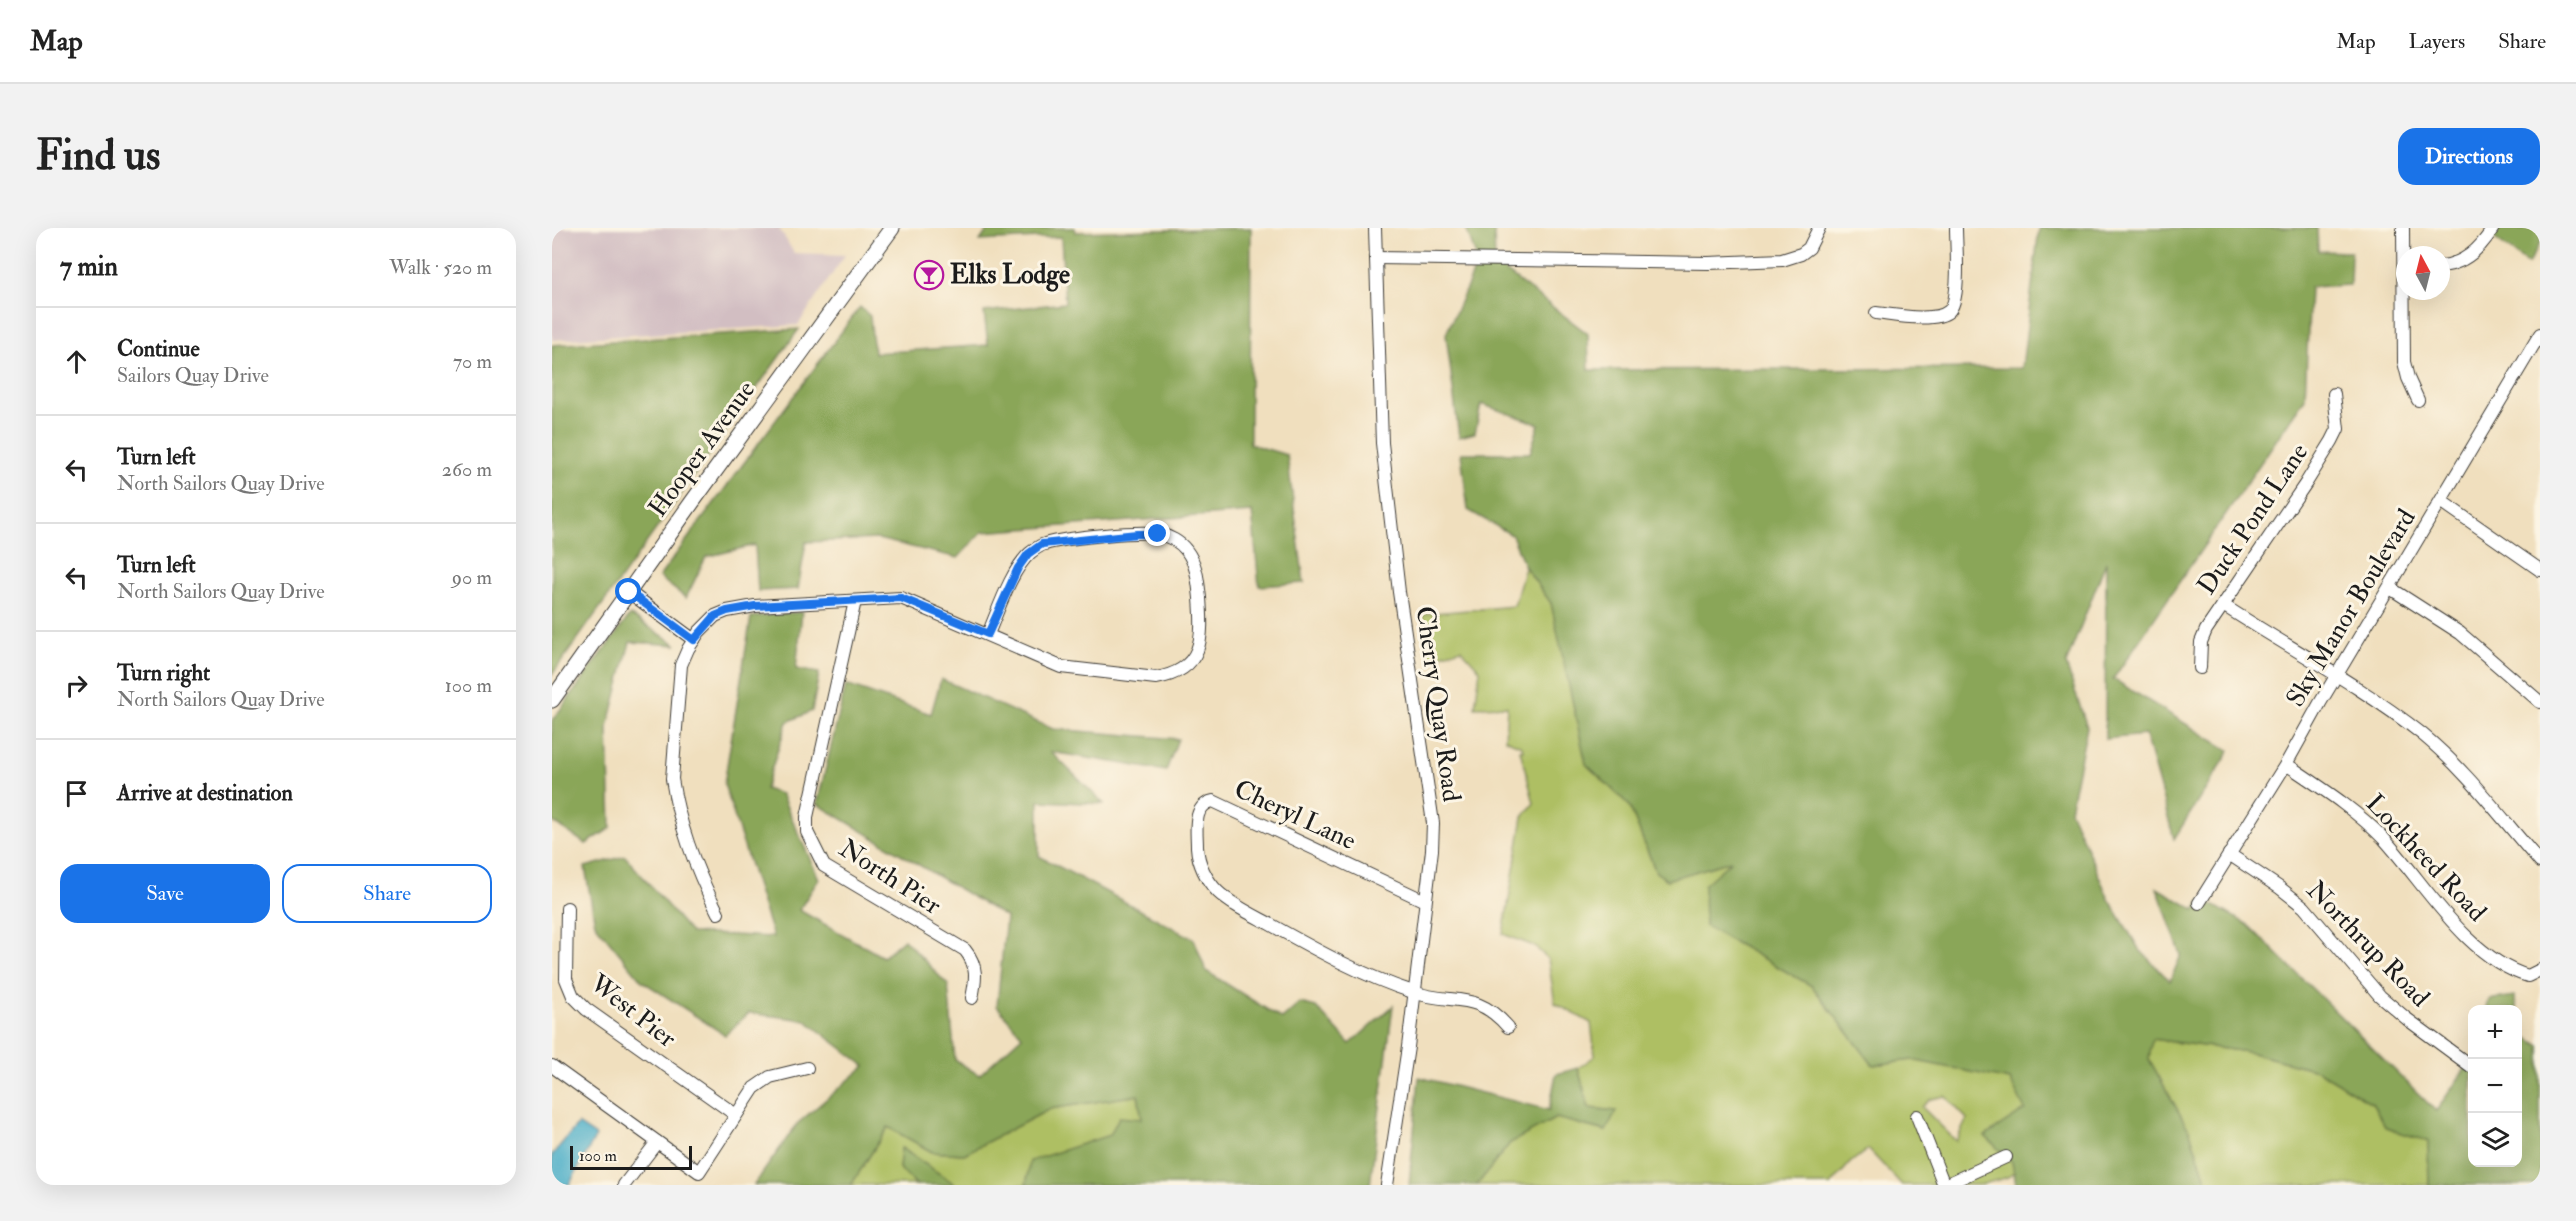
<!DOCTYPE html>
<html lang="en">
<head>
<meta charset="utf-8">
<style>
	:root { --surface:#fff; --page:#f2f2f2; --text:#222; --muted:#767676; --line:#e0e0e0; --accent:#1a73e8 }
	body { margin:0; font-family:"IM FELL Double Pica",serif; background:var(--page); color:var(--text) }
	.controls { position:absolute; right:18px; bottom:18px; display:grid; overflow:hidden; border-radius:12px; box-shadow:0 6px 24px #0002 }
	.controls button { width:54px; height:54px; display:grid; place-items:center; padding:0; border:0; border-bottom:2px solid var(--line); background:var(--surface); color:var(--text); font:30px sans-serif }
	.compass { position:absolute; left:1844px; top:18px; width:54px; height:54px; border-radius:50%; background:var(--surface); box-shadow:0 6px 24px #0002; rotate:353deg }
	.scale { position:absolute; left:18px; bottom:15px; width:122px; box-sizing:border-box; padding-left:6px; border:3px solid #1c1c1c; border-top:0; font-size:16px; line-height:21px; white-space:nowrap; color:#1c1c1c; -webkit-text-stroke:4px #fcf5e5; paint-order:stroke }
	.stop { position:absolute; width:18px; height:18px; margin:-14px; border:4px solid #1a73e8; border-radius:50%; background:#fff }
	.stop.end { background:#1a73e8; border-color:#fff; box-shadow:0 2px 6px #0008 }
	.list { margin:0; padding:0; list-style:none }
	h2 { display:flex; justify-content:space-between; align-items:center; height:78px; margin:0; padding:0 24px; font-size:26px }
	h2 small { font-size:20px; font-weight:400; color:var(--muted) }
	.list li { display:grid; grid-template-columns:39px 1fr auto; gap:18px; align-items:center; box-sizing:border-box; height:108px; padding:0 24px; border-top:2px solid var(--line) }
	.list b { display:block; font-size:22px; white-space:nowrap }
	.list p { margin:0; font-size:20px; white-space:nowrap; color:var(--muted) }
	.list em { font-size:20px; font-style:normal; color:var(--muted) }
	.actions { display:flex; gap:12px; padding:18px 24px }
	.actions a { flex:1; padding:14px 0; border:2px solid var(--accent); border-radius:18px; text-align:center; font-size:21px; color:var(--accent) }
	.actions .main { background:var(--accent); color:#fff }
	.icon { flex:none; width:33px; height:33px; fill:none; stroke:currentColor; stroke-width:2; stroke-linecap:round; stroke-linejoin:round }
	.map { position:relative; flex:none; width:1988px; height:957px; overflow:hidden; border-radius:18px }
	header { display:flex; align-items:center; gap:36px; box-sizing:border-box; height:84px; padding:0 30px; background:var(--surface); border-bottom:2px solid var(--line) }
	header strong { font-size:28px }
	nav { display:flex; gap:33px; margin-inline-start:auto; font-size:21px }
	.intro { display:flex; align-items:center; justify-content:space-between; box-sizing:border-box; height:144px; padding:0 36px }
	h1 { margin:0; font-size:42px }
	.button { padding:15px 27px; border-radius:18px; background:var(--accent); color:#fff; font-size:21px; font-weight:700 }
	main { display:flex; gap:36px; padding:0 36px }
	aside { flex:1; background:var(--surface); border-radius:18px; box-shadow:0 6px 24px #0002 }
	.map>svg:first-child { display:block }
	.industrial { fill:#d2bec2 }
	.green { fill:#aebf63; stroke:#656e40; stroke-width:1.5; fill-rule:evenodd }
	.forest { fill:#8aa659; stroke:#53613a; stroke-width:1.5 }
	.water { fill:#49adc8; stroke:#326472; stroke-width:1.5 }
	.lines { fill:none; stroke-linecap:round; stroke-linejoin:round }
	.minor-casing { stroke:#3c3934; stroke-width:14 }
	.major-casing { stroke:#3c3934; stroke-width:17 }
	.minor { stroke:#fff; stroke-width:12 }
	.major { stroke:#fff; stroke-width:15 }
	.route { stroke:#1a73e8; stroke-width:8 }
	.labels { text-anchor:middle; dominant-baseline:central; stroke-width:6; stroke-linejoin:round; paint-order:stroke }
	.poi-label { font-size:26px; font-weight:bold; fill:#1c1c1c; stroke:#fcf5e5; text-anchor:start }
	.street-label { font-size:26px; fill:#1c1c1c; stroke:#fcf5e5 }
</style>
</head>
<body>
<header>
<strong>Map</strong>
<nav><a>Map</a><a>Layers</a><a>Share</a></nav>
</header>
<div class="intro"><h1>Find us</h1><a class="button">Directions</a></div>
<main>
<aside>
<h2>7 min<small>Walk · 520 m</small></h2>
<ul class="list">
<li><svg class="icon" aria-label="ahead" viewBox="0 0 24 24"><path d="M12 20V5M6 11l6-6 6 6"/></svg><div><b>Continue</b><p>Sailors Quay Drive</p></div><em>70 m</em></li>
<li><svg class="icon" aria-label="left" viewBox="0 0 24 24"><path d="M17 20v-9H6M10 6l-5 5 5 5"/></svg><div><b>Turn left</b><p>North Sailors Quay Drive</p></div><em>260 m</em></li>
<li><svg class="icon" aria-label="left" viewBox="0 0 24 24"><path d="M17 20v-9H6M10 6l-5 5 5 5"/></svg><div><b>Turn left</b><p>North Sailors Quay Drive</p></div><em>90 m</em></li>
<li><svg class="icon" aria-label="right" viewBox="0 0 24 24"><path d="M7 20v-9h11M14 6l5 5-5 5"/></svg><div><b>Turn right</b><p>North Sailors Quay Drive</p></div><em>100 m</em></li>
<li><svg class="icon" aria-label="arrive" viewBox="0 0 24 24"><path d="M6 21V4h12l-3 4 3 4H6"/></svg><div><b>Arrive at destination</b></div></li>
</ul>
<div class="actions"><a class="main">Save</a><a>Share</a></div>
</aside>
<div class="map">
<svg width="1988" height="957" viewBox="0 0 1988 957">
	<rect width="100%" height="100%" fill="#fcf5e5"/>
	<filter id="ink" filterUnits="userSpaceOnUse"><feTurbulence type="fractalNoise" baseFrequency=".0167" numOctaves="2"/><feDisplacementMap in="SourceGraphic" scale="12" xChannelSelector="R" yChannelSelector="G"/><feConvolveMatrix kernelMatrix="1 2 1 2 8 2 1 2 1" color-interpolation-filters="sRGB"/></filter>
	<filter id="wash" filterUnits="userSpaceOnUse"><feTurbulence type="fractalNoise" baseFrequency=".008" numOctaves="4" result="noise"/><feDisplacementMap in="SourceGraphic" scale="24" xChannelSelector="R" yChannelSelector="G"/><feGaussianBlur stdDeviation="1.35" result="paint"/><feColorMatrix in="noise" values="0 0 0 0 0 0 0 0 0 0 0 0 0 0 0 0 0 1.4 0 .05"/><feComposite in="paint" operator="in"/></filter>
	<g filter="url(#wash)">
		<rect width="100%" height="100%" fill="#f0dfbe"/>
		<!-- industrial -->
		<path class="industrial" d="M0,0H227L242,25L293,27L246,97L0,112Z"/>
		<!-- green -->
		<g class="green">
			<path d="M973,339L999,375L1036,538L1077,577L1104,644L1115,652L1181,632L1153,698L1260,758L1321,837L1360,832L1436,847L1577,855L1456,949L1428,957H1350L1316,921L1298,935L1279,957H925L958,915L1004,890L1053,903L1063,883L1037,880L1026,840L1043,828L1039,795L1003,775L996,731L982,718L951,706L971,589L982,575L968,522H971L970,518L953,511L955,478L923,479L928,442L909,421L877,430L871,386L962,378ZM1393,868L1415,891L1404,913L1370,879L1379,871Z"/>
			<path d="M1599,811L1696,824L1765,842L1820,875L1834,900L1876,913L1877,957H1656L1638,904L1597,831Z"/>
			<path d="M586,867L590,891L558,907L479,933L474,957H404L350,920L347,940L365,957H299L336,899L380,924L412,926L498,881Z"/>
		</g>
		<!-- forest -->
		<g class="forest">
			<path d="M437,0H523L524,4L699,0L698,216L735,227L752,355L707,358L700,284L430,304L406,330L326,311L254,314L246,361L206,363L203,317L154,329L134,370L107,349L308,79L318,88L322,125L436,117L432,84L513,75L509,9L428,13Z"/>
			<path d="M914,0H942L943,35L1036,106L1037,142L1470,140L1487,0H1765L1766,23L1799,24L1798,57L1758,59L1753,170L1561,451L1678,523L1622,611L1593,507L1553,511L1554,334L1514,436L1535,499L1518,582L1557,671L1587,721L1618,753L1629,727L1605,660L1644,682L1647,675L1652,672L1695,696L1884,883L1920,831V934H1966V785L1970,806L1988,818V957H1877L1876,913L1834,900L1820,875L1765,842L1696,824L1600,811L1597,831L1638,904L1656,957H1464L1460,934L1433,908L1473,882L1458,852L1360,832L1321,837L1260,758L1153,698L1152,657L1179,633L1115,652L1104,644L1077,577L1034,536L999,375L973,339L960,307L916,282L909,225H978L987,196L929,176L923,205L907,209L894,106L926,34Z"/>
			<path d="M1938,0H1988V15L1976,36L1938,7Z"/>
			<path d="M247,101L0,447V117Z"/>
			<path d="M250,384L244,441L267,445L260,483L235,494L213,561L229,566L267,651L247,682L331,729L352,711L396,757L403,832L427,847L470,808L445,778L454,689L265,576L294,457L379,486L389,451L501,501L626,511L614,543L499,524L552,576L487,573V628L642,711L654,743L730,791L748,775L764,779L798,816L841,778L818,957H474L478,933L558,907L567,889L590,891L586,867L498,881L412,926L380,924L336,899L299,957H202L245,896L313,838L253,792L197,785L173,807L90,753L43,696L33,639L73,628L139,705L221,709L172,556L199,389Z"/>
			<path d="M78,387L125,417L78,414L56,499L59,600L34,616L0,593V493Z"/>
			<path d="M1962,768L1965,781H1934L1937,772Z"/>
			<path d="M1026,840L1037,880L1064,883L1054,903L1004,890L958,915L925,957H857L867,849L997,882L1004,846Z"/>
			<path d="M349,920L404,957H365L347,940Z"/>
		</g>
		<!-- water -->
		<path class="water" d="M26,896L44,908L17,957H0V927Z"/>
	</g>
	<g filter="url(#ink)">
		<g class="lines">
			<!-- minor casing -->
			<g class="minor-casing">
				<g id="minor">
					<path d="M823,0L830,215L847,364L881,595L880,622L856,819L835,957"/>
					<path d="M1851,0L1852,134L1856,150L1866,172"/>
					<path d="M824,30L1156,35L1230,32L1249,26L1257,20L1267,0"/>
					<path d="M1889,38C1913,36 1929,20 1941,0"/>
					<path d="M1324,85C1342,87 1384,95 1397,83C1409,72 1404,17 1404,0"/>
					<path d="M1889,273L1988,342"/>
					<path d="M1838,360L1908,405L1988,474"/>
					<path d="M77,364L142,412"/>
					<path d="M303,373L255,589V604L272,638L413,722C426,738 424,751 420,770"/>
					<path d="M1671,377C1737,420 1808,457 1870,506C1916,544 1949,590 1988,634"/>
					<path d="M1648,440L1649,414L1654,402L1754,255L1780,213L1786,201L1782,166"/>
					<path d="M1734,536C1768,559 1803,581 1832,611C1873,656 1915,730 1976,748L1988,742"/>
					<path d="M1677,626L1728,660L1752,679L1828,768L1855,791L1920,839"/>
					<path d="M873,673L661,573C640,578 645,601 645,619C646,635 654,652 666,664C680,677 699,686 716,695C762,721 811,748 861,764C901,778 923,761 956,799"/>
					<path d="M1647,675L1734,536L1768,475L1988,106"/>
					<path d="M15,680L14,751L21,768L34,781L184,887"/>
					<path d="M166,685C145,644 127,597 120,551L129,437L136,421L147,404L163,388L175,383L203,378L349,370L509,439L604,450C652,442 651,410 648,370C646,353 645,336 634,322C628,314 617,308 607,306C588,302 512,310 493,316C488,317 482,322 478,325C459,342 446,383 436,406"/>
					<path d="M0,838L147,944L202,860L218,849L255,840"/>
					<path d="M1365,888L1392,957"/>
					<path d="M72,957L105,914"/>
					<path d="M1393,957L1454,929"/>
				</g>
			</g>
			<!-- major casing -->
			<g class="major-casing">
				<path id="major" d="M0,472L141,273L340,0"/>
			</g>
			<!-- minor -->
			<use href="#minor" class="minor"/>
			<!-- major -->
			<use href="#major" class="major"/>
		</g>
	</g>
	<g class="lines" filter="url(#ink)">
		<!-- route -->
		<path class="route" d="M77,364L142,412L163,388L175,383L203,378L349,370L436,406L466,340L476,326L490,316L585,306H606"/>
	</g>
	<!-- icons -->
	<defs>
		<g id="bar-ring" transform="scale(1.5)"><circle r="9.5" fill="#fcf5e5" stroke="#b5179e" stroke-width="1.5"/><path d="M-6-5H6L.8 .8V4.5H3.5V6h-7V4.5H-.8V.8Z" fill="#b5179e"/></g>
	</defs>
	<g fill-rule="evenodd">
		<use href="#bar-ring" x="377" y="47"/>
	</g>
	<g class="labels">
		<!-- poi labels -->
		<g class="poi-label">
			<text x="398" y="47">Elks Lodge</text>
		</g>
		<!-- street labels -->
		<g class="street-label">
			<text transform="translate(150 221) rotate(-54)">Hooper Avenue</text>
			<text transform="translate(1701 291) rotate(-56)">Duck Pond Lane</text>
			<text transform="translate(1799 380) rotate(-59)">Sky Manor Boulevard</text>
			<text transform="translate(886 476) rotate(82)">Cherry Quay Road</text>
			<text transform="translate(743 587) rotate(25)">Cheryl Lane</text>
			<text transform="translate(1874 630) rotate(47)">Lockheed Road</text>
			<text transform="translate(338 649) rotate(33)">North Pier</text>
			<text transform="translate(1816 716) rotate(46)">Northrup Road</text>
			<text transform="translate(81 783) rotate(38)">West Pier</text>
		</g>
	</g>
</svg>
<div class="controls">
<button>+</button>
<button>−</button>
<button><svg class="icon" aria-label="layers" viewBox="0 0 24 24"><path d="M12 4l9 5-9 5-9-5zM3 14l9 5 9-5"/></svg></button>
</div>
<svg class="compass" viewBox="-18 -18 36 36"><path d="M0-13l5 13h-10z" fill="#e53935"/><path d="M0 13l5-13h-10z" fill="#767676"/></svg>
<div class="scale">100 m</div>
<div class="stop" style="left:77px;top:364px"></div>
<div class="stop end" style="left:606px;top:306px"></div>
</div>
</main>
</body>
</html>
